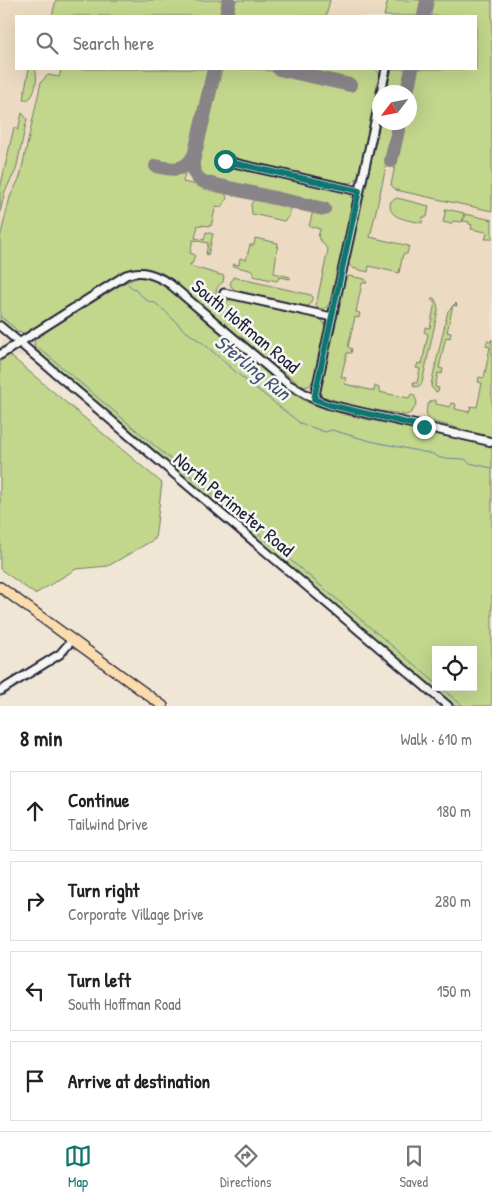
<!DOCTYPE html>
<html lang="en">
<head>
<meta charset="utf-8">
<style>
	:root { --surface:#fff; --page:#f2f2f2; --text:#222; --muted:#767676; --line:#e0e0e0; --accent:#0f766e }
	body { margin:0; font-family:"Patrick Hand",sans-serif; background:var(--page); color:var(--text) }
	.controls { position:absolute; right:15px; bottom:15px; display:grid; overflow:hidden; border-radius:0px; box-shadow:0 5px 20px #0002 }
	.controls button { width:45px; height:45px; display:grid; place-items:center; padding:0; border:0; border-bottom:1px solid var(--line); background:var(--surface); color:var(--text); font:25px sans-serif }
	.compass { position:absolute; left:372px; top:85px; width:45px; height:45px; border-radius:50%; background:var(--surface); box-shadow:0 5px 20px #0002; rotate:238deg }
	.stop { position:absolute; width:15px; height:15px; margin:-11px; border:4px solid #0f766e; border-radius:50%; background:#fff }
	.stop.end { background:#0f766e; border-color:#fff; box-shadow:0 1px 5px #0008 }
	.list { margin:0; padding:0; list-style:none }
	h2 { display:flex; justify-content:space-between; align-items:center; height:65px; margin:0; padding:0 20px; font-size:21px }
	h2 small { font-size:16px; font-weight:400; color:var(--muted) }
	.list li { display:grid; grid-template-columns:32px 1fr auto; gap:15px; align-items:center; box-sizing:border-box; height:80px; margin:0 10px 10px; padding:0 10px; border:1px solid var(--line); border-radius:0px }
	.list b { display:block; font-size:19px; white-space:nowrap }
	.list p { margin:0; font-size:16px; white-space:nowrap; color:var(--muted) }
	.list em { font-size:16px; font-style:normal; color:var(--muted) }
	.icon { flex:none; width:28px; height:28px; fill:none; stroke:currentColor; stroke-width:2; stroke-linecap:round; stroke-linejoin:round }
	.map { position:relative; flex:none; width:492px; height:706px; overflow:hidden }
	.search { position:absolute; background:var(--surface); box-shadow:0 5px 20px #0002; left:15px; right:15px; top:15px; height:55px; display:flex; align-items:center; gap:12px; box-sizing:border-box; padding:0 18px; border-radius:0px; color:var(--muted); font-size:19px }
	.sheet { height:425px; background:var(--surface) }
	nav { display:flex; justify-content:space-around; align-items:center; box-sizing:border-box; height:70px; border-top:1px solid var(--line); background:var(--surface); font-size:14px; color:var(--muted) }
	nav a { display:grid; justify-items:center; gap:2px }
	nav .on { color:var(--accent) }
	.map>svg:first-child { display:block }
	.built { fill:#ecdbc2; fill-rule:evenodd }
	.green { fill:#c2d68c; stroke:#727c64; fill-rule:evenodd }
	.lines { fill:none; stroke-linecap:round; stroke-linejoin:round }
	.stream { stroke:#6583a6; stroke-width:1 }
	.taxiway { stroke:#898488; stroke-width:14 }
	.minor-casing { stroke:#22223b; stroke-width:11 }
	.major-casing { stroke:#22223b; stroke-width:12 }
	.minor { stroke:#f6f6f2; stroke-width:7 }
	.major { stroke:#fcdcac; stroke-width:9 }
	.route { stroke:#0f766e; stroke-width:6 }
	.labels { text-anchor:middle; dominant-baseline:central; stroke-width:5; stroke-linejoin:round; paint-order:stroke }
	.street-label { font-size:19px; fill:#22223b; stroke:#f6f6f2 }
	.water-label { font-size:20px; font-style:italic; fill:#435271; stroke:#f6f6f2 }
</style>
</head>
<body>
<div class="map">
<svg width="492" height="706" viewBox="0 0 492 706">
	<rect width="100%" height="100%" fill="#f0e6d6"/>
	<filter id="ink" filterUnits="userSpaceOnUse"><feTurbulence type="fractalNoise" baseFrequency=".02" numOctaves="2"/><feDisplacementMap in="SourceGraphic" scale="10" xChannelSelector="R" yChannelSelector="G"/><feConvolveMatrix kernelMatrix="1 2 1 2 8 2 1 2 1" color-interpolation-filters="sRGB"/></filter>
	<g filter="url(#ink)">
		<!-- built -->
		<path class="built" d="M0,0H492V706H440L27,357L12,356L2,346L4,337L0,333ZM16,16H476V69H16ZM380,92H410V122H380ZM436,650H473V687H436Z"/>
		<!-- green -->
		<g class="green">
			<path d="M56,0H224L220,16H52Z"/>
			<path d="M236,0H330L326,16H232Z"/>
			<path d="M388,0H423L420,16H384Z"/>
			<path d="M432,0H492V211L396,190L391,185L404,123L410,122V100L416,69H476V16H428Z"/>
			<path d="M29,69H35C38,75 36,91 31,97C29,100 27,99 23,99Z"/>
			<path d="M57,69H208L183,182L225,191L227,199L221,207L216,206L211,226L198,225L195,238L204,240L206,232L213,234L208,255L206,254L208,243L193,240L190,253L195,255L192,264H190V266L224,276L223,282C215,287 213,295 222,301L236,299L317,317C322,319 326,324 325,330L314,379L309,386L304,387L280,370L170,278C155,268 138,264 122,273L26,333L15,332L0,320V238L10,197L20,177L41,82L48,75L59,77L61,70Z"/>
			<path d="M222,69H261L352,89L354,81L300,69H376L380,74V82L362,164L358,177L352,183L341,182L239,159L228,152L222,153L218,157V164L224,169L239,168L344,191C350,193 354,197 353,204L331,301L325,309H320L316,305L328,250L318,237L320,229L309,226L313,211L324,213L326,205L219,182C209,177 200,177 199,164Z"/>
			<path d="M392,69H408L402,92H386Z"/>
			<path d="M22,113L27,119L16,170L5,191L0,212V189L14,127L18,130Z"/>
			<path d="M380,123H396L370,237L409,246L407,254H403L399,273L369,266L368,272L352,268L348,263Z"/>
			<path d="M256,197L288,204C290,212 291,216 284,221L252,214L251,204Z"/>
			<path d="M397,198L429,206L427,217H423L422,223C410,220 385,219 391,201Z"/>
			<path d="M446,209L464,213L462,222L453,221L451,224L443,222Z"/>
			<path d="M465,214L492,220V239H485L487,234L486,232L471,229L472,225L469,224V222L463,221Z"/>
			<path d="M255,238L278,243L274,273L290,277V279L280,277L277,281L253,276V271L233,266L234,264L239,265L240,258L246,260L250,245H254Z"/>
			<path d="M349,276L365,279L367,283H362L356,312L360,313L359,318L355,317L348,347L352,349L351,353H347L341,377L346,378L345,384L374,391L375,386L379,388V392L409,398L411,394L414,395L417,402C414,410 411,416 402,415V414C375,411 347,405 322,396L320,392L321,385L344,283L345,279Z"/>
			<path d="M139,277L152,279L164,285L281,385L307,402L343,414L492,446V706H455L35,349L34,342L37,337L124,283ZM436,650H473V687H436Z"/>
			<path d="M233,277L311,295L313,297L309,306H305L239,291L233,289L230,284Z"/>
			<path d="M432,298H434L437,303L438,310L422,383L419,386L414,387L413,382L417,383L420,369L416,368L418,363L422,364L428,334L424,332L426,327L430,328L435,302L431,300Z"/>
			<path d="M456,303L457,306L453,305L447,332L451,333L450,338L446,337L439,368L443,369L442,374L438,373L435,387L439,388L438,391L436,392L431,387L432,380L448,311Z"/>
			<path d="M492,339V437L430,421C424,414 425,400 436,400V404L450,407L451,403L456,404L455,409L469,412L471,406L477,407L482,383L478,382L479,377L484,378L490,347L486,346L487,341L491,342Z"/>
			<path d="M0,347L162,483L155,539L108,566L76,569L35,594L0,569Z"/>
		</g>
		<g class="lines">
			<!-- stream -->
			<g class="stream">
				<path d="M128,284L148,301L155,303L165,311L184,330L204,344L238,374L300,423L325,432L332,430L370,441L433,454L440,458L465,459L469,463L492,468"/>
				<path d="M0,316L16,329"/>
				<path d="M39,348L436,683"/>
				<path d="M440,687L463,706"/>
			</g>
			<!-- taxiway -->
			<g class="taxiway">
				<path d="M226,16L229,0"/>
				<path d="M424,16L427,0"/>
				<path d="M214,69L193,161C192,172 196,180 207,183L324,209"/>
				<path d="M279,69L350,85"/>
				<path d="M407,92L412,69"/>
				<path d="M391,161L400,122"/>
				<path d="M156,166C172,170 186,172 194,155"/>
			</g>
			<!-- minor casing -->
			<g class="minor-casing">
				<g id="minor">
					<path d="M381,92L386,69"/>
					<path d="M225,161L359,191"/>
					<path d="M224,293L332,317"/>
					<path d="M0,326L448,706"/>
					<path d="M0,355L126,275C142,269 156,275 170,284L288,384L314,399L330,405L492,442"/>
					<path d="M314,399L380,99"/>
					<path d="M0,691L60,654L72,640"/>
				</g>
			</g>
			<!-- major casing -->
			<g class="major-casing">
				<path id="major" d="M0,587L163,706"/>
			</g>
			<!-- minor -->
			<use href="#minor" class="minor"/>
			<!-- major -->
			<use href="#major" class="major"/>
		</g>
	</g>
	<g class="lines" filter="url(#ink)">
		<!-- route -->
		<path class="route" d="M225,161L359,191L314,399L330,405L424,427"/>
	</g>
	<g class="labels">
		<!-- street labels -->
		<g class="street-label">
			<text transform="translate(246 326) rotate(40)">South Hoffman Road</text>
			<text transform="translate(234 504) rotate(40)">North Perimeter Road</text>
		</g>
		<!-- water labels -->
		<g class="water-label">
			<text transform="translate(253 367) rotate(39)">Sterling Run</text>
		</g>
	</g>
</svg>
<div class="controls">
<button><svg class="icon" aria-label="locate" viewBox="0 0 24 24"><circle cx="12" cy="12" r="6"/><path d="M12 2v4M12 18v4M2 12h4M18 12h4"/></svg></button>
</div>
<svg class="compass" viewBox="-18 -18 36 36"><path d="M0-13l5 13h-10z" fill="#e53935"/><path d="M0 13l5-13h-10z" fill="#767676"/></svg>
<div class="stop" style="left:225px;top:161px"></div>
<div class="stop end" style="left:424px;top:427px"></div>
<div class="search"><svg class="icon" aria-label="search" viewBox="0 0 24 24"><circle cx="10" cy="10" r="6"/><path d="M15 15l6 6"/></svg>Search here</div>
</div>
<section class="sheet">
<h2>8 min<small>Walk · 610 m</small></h2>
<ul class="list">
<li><svg class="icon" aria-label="ahead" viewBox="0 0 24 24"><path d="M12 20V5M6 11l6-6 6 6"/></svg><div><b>Continue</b><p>Tailwind Drive</p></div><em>180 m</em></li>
<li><svg class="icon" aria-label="right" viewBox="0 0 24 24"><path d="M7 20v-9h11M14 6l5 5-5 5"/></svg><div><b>Turn right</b><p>Corporate Village Drive</p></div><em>280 m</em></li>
<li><svg class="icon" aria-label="left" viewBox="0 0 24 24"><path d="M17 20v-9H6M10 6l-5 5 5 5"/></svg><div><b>Turn left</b><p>South Hoffman Road</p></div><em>150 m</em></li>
<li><svg class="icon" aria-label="arrive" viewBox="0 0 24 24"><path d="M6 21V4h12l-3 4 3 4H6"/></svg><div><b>Arrive at destination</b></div></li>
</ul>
</section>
<nav>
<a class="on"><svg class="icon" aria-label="map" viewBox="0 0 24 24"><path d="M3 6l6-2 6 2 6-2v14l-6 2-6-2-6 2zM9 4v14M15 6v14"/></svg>Map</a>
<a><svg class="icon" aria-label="directions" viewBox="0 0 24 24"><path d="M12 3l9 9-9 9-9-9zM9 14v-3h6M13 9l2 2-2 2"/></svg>Directions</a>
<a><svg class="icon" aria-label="saved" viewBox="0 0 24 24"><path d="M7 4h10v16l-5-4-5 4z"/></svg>Saved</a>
</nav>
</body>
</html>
